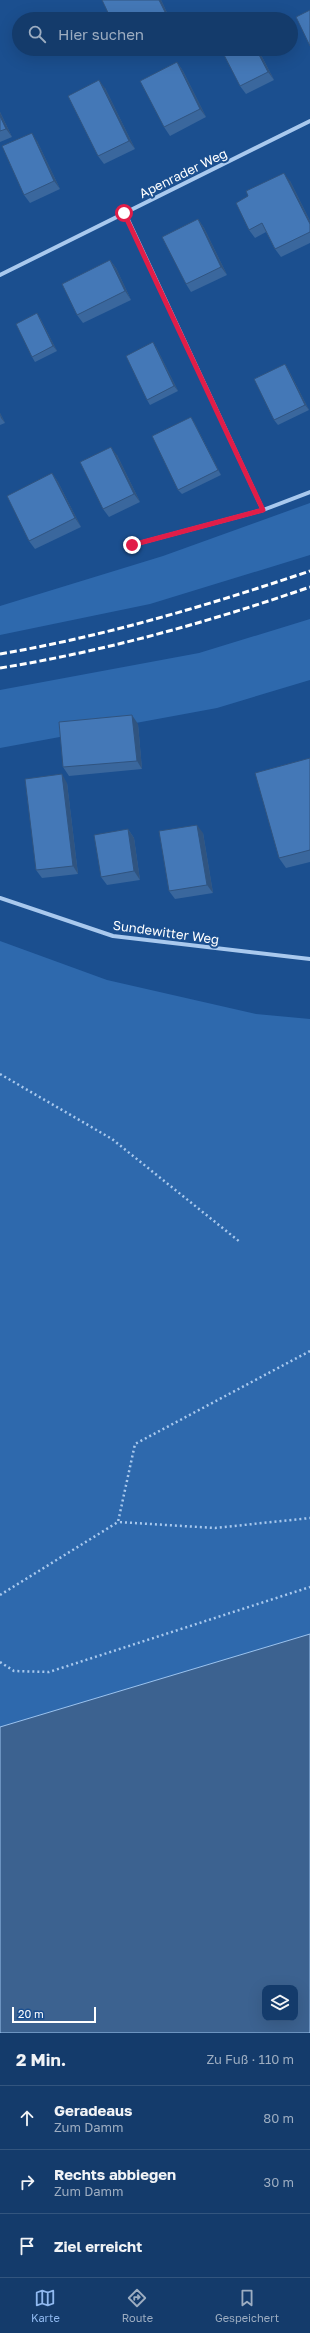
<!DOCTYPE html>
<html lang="de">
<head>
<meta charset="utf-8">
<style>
	:root { --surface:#143b6b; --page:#1d4271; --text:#f1f3f6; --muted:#9dadc1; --line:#33557e; --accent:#90b9f0 }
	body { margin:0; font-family:"Golos Text",sans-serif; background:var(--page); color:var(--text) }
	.controls { position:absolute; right:12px; bottom:12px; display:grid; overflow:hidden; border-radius:8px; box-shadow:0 4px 16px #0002 }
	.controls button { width:36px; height:36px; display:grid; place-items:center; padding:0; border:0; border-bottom:1px solid var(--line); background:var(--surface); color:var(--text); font:20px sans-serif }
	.scale { position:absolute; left:12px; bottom:10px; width:84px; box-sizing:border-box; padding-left:4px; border:2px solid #fff; border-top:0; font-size:11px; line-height:14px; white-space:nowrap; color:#fff; -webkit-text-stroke:3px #1b4f8f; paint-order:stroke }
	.stop { position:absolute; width:12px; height:12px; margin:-9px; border:3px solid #e11d48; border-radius:50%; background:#fff }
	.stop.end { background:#e11d48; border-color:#fff; box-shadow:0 1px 4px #0008 }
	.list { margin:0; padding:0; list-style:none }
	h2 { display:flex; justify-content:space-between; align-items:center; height:52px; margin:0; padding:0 16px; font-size:17px }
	h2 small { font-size:13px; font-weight:400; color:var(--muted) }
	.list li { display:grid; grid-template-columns:26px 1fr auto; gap:12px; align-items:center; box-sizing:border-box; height:64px; padding:0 16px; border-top:1px solid var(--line) }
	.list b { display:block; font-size:15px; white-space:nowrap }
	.list p { margin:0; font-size:13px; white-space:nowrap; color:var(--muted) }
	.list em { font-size:13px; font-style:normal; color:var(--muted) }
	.icon { flex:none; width:22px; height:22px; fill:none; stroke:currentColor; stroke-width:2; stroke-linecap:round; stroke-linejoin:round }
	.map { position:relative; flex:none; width:310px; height:2033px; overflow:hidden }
	.search { position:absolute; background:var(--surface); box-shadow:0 4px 16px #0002; left:12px; right:12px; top:12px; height:44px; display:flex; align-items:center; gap:10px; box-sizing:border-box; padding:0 14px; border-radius:22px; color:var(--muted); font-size:15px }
	.sheet { height:244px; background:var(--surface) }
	nav { display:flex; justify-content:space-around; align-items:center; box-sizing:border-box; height:56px; border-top:1px solid var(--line); background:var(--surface); font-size:11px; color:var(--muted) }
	nav a { display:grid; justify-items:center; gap:2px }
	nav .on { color:var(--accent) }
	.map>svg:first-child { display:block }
	.green { fill:#2e69ad }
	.water { fill:#3c6290; stroke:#9cc4f0; fill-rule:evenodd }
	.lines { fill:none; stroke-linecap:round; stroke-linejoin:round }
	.path { stroke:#a9c9ee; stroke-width:2.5; stroke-dasharray:2 3; stroke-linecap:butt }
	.street { stroke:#a9c9ee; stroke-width:4 }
	.rail { stroke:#fff; stroke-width:3; stroke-dasharray:7 3; stroke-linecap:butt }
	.wall { fill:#3a679d }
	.shaded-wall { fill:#305480 }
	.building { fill:#4478b7; stroke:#305480 }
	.route { stroke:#e11d48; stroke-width:5 }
	.labels { text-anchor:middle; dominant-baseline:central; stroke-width:4; stroke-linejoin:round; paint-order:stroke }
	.street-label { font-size:13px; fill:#fff; stroke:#1b4f8f }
</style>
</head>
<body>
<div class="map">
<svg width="310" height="2033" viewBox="0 0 310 2033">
	<rect width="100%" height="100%" fill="#1b4f8f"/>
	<!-- green -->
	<g class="green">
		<path d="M310,503V555L150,604L0,635V606L163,556Z"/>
		<path d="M310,619V680L217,708L0,748V690L199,653Z"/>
		<path d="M0,941L107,980L256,1014L310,1019V1634L0,1727Z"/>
	</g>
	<!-- water -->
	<path class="water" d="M310,1634V2033H0V1727ZM265,1988H295V2018H265Z"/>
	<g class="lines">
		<!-- path -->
		<g class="path">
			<path d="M0,1074L112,1139L240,1242"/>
			<path d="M310,1351L135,1444L118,1522L215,1528L310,1518"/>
			<path d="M0,1595L118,1522"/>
			<path d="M0,1662L14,1671L49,1672L310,1587"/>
		</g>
		<!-- street -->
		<g class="street">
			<path d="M125,213L263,510L310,492"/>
			<path d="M0,275L310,121"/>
			<path d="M132,545L263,510"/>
			<path d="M0,898L113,936L310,959"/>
		</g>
		<!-- rail -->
		<g class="rail">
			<path d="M0,654C106,636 209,605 310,571"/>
			<path d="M0,668C106,651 209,622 310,587"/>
		</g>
	</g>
	<!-- wall -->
	<g class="wall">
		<path d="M161,0L170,19H111Z"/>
		<path d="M230,49H258L274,80L246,94L240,86Z"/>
		<path d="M177,62L183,71L206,117L170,136L164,127Z"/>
		<path d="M105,88L135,149L104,164L98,156Z"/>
		<path d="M0,112L12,137L0,142Z"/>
		<path d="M37,141L60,189L30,203L24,195Z"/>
		<path d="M290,181L310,221V243L281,257L275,249L266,232L255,238L249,230Z"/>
		<path d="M198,219L204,228L227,275L191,292L186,284Z"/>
		<path d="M110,260L116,268L131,300L83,323L77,315Z"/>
		<path d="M40,318L57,351L35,362L32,357Z"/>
		<path d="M156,347L178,391L150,405L147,400Z"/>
		<path d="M285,364L288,369L309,410L278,425L274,420Z"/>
		<path d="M0,413L5,423L0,425Z"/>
		<path d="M194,422L221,475L182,494L178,490Z"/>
		<path d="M117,455L140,502L109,517L103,509Z"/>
		<path d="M52,473L58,482L81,527L35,549L29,541Z"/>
		<path d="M138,724L142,769L69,776L63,767Z"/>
		<path d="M310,758V862L286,868L279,858Z"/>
		<path d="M67,783L78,874L42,878L36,870Z"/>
		<path d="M128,829L134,838L140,880L107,885L101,877Z"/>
		<path d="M203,833L213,893L175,899L169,891Z"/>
	</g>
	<!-- shaded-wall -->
	<g class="shaded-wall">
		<path d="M159,0H161L170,19H169L167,16Z"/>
		<path d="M256,49H258L274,80L268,72Z"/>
		<path d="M177,62L183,71L206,117L200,109Z"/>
		<path d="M99,80L105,88L135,149L129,141Z"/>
		<path d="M0,112L12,137L6,129L0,116Z"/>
		<path d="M32,133L37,141L60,189L54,181Z"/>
		<path d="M284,173L290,181L310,221V224Z"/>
		<path d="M198,219L204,228L227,275L221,267Z"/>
		<path d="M110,260L116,268L131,300L125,291Z"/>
		<path d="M37,313L40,318L57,351L53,346Z"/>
		<path d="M153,342L156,347L178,391L174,386Z"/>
		<path d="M285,364L288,369L309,410L305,405Z"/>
		<path d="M0,413L5,423L1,418L0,415Z"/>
		<path d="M191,417L194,422L221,475L218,470Z"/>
		<path d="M111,447L117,455L140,502L134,494Z"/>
		<path d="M52,473L58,482L81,527L75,518Z"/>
		<path d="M132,715L138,724L142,769L137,761Z"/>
		<path d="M62,774L67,783L78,874L73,866Z"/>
		<path d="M197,825L203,833L213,893L207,885Z"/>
		<path d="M128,829L134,838L140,880L134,871Z"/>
	</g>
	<!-- building -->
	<g class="building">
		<path d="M102,0H159L167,16L161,19H111Z"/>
		<path d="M310,10V46L296,17Z"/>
		<path d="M230,49H256L268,72L240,86L223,53Z"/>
		<path d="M177,62L200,109L164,127L140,81Z"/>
		<path d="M99,80L129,141L98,156L68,96Z"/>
		<path d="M0,116L6,129L0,131Z"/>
		<path d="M32,133L54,181L24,195L2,146Z"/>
		<path d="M284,173L310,224V232L275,249L262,223L249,230L236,203L248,196L246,191Z"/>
		<path d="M198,219L221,267L186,284L162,237Z"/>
		<path d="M110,260L125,291L77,315L62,284Z"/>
		<path d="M37,313L53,346L32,357L16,324Z"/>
		<path d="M153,342L174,386L147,400L126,356Z"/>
		<path d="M285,364L305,405L274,420L254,379Z"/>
		<path d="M191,417L218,470L178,490L152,436Z"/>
		<path d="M111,447L134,494L103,509L80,462Z"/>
		<path d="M52,473L75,518L29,541L7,496Z"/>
		<path d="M132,715L137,761L63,767L59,722Z"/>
		<path d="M310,758V850L279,858L255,773Z"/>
		<path d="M62,774L73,866L36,870L25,779Z"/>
		<path d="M197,825L207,885L169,891L159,831Z"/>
		<path d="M128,829L134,871L101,877L94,835Z"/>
	</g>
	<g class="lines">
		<!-- route -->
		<path class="route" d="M124,213L263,510L132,545"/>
	</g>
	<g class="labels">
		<!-- street labels -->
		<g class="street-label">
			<text transform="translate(183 173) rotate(-26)">Apenrader Weg</text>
			<text transform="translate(166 932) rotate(8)">Sundewitter Weg</text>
		</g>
	</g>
</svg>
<div class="controls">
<button><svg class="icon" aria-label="layers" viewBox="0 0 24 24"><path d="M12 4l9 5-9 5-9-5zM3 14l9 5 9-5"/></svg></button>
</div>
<div class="scale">20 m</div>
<div class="stop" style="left:124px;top:213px"></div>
<div class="stop end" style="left:132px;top:545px"></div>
<div class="search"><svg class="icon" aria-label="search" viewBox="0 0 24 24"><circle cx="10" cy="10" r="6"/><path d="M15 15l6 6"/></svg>Hier suchen</div>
</div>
<section class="sheet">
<h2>2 Min.<small>Zu Fuß · 110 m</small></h2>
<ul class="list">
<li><svg class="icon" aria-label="ahead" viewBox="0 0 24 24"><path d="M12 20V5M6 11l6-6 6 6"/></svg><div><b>Geradeaus</b><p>Zum Damm</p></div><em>80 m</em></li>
<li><svg class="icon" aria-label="right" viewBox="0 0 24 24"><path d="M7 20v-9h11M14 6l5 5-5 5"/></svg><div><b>Rechts abbiegen</b><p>Zum Damm</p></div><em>30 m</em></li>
<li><svg class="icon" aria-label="arrive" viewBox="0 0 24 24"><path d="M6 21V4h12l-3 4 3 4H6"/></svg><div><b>Ziel erreicht</b></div></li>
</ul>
</section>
<nav>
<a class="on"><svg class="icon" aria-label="map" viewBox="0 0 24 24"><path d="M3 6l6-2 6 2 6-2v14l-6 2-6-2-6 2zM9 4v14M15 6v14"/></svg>Karte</a>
<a><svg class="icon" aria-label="directions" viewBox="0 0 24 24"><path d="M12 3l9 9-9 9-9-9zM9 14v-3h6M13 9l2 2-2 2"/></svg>Route</a>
<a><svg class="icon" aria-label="saved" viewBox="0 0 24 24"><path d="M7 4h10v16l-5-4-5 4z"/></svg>Gespeichert</a>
</nav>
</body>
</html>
